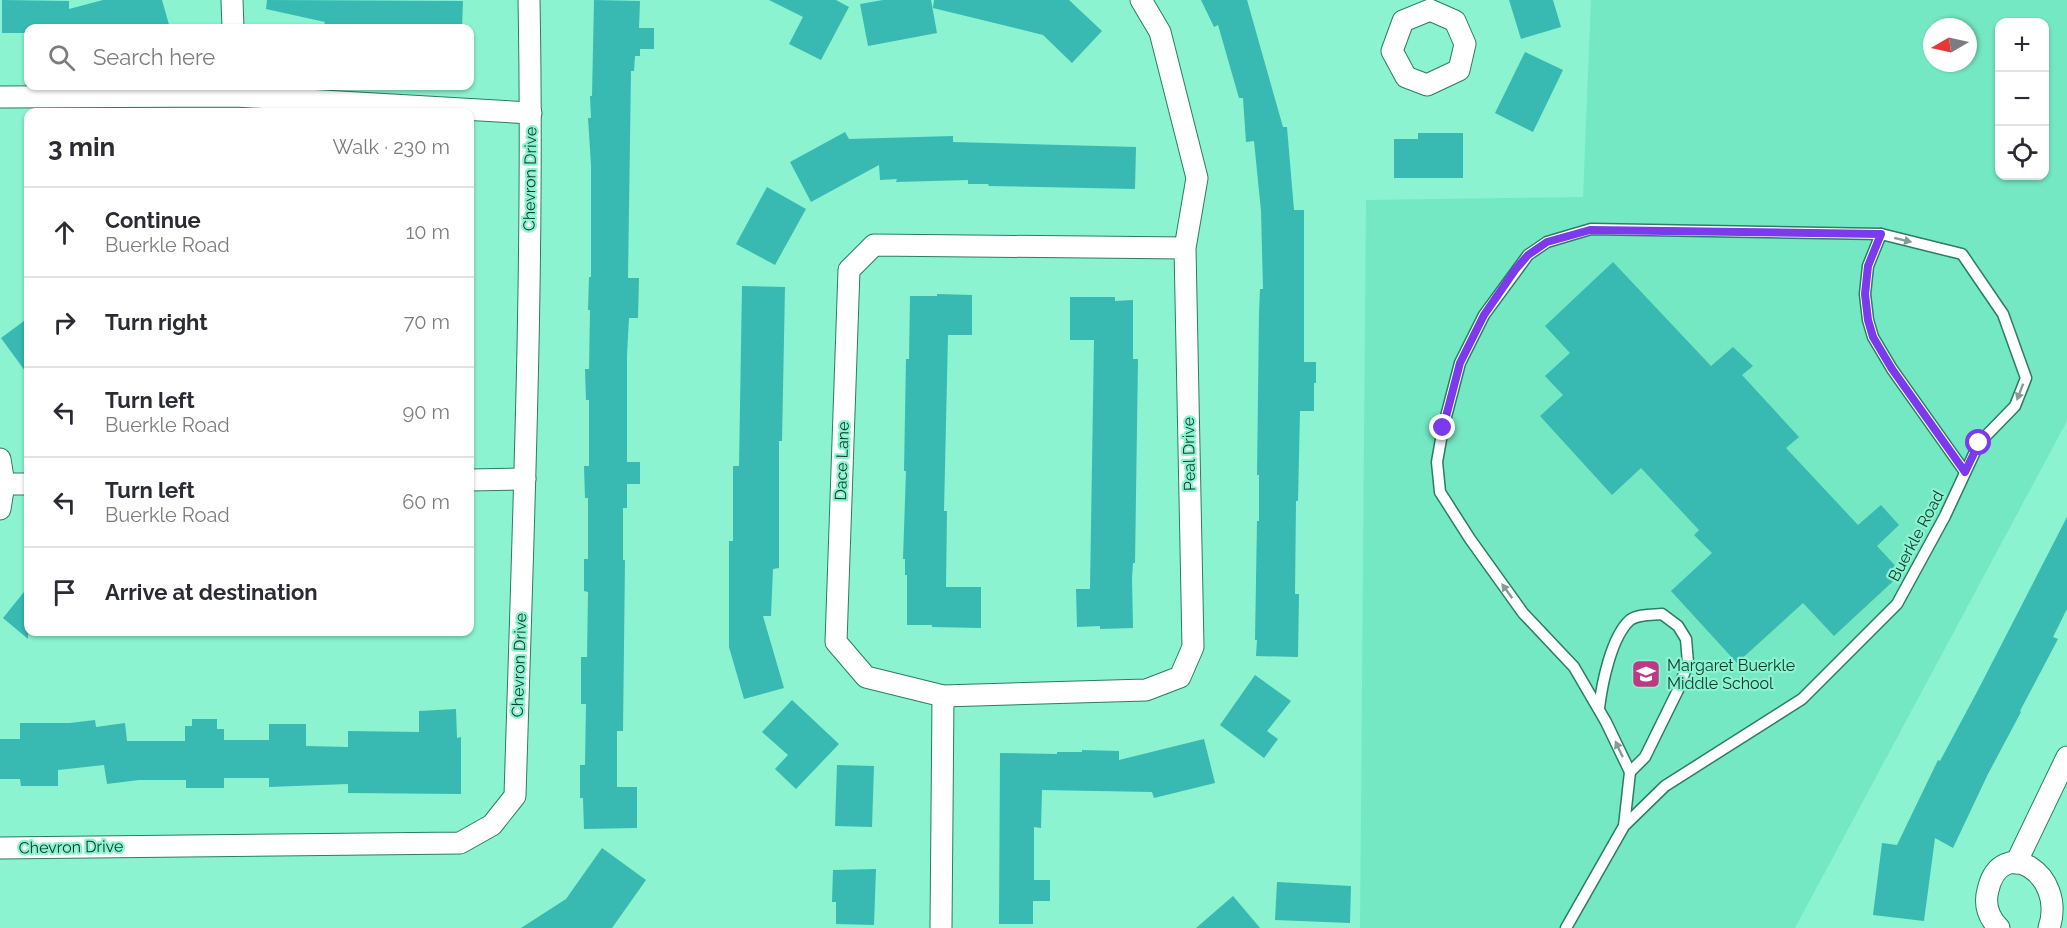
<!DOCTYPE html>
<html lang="en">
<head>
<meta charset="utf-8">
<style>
	:root { --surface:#fff; --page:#f2f2f3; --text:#2b2b33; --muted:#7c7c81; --line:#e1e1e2 }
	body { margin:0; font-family:Raleway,sans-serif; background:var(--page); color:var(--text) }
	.controls { position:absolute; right:18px; top:18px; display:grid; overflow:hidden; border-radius:12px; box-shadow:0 2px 4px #0004 }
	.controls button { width:54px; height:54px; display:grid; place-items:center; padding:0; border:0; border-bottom:2px solid var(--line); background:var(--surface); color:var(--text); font:30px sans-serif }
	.compass { position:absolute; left:1923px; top:18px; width:54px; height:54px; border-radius:50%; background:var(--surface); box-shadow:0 2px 4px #0004; rotate:261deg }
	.stop { position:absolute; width:18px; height:18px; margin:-14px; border:4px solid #7c3aed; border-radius:50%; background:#fff }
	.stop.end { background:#7c3aed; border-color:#fff; box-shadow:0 2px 6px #0008 }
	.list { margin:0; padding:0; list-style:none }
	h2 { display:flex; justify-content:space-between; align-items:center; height:78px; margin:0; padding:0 24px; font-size:26px }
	h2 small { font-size:20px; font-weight:400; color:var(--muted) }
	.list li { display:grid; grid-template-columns:39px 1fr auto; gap:18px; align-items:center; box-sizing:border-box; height:90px; padding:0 24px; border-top:2px solid var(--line) }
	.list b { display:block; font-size:22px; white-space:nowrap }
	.list p { margin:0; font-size:20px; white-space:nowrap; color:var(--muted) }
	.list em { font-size:20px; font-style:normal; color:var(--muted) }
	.icon { flex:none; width:33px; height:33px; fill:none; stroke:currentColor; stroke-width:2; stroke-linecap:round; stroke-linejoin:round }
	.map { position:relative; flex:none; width:2067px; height:928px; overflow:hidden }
	.search { position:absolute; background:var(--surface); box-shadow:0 2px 4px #0004; left:24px; top:24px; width:450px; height:66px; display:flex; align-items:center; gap:15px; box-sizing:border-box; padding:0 21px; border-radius:12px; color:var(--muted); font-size:22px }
	.panel { position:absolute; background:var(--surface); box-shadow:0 2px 4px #0004; left:24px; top:108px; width:450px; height:528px; border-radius:12px }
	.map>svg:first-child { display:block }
	.built { fill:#74e8c2; fill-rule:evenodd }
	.building { fill:#38b9b2 }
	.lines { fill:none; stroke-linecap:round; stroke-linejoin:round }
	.service-casing { stroke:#2b7d65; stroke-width:13 }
	.minor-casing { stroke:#2b7d65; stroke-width:23 }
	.service { stroke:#fff; stroke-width:10 }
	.minor { stroke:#fff; stroke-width:21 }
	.oneway { fill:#859c96 }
	.route { stroke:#7c3aed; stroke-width:8 }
	.labels { text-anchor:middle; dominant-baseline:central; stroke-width:4.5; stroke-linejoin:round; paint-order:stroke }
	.street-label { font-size:16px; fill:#0b392c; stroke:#8bf3d0 }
	.poi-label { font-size:16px; fill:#0b392c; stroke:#8bf3d0; text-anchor:start }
</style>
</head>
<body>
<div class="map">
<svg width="2067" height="928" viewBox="0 0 2067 928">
	<rect width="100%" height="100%" fill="#8bf3d0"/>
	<!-- built -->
	<path class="built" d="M1591,0H2067V421L1795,928H1360L1366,200L1583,197ZM2000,22H2044V176H2000ZM1932,27H1968V63H1932Z"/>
	<!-- building -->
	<g class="building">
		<path d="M2,0L69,1V9L103,0H162L170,28H28V33H2Z"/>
		<path d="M267,0L463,1L462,28H323L325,22L266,9Z"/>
		<path d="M594,0L640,1L639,28H654V49H640V56H635L634,71H631L628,278H639L638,318H629L627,355V462H640V484H627V508H623V560H625L623,731H617V787H637V828L584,829L583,798H580V765H585L586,704H581V657H587L588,592L584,591V559H588V498H585L584,466H589V400H586L585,369H589L590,310H588L589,277H591V165L588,118H591L590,96H592Z"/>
		<path d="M769,0H836L849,7L821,60L789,44L803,17Z"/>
		<path d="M883,0H931L937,33L868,46L860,4Z"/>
		<path d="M934,0H1069L1102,31L1072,63L1043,35L933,8Z"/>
		<path d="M1201,0H1247L1283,127H1287L1294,210H1304V362H1316V383H1314V411H1300L1298,501H1296L1295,594H1299L1298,657L1256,656L1257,640H1255L1257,521H1259V475H1257L1259,314L1260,289H1263L1261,211L1254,141L1246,142L1243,98H1239L1218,25L1214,27Z"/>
		<path d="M1509,0H1553L1561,27L1521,39Z"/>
		<path d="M1525,52L1563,70L1533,132L1495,113Z"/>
		<path d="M845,132L849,139L953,136V142L1136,147L1135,189L989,186L988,184H968V180L896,182L897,179L880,180L879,165L811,202L790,162Z"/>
		<path d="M1418,133H1463V178H1394V139H1418Z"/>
		<path d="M767,187L806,209L775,265L736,244Z"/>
		<path d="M1613,262L1711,366L1733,347L1753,366L1742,375L1799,437L1786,448L1858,525L1881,505L1899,525L1877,546L1902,573L1834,636L1803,603L1737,663L1671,591L1712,553L1694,535L1699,530L1641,468L1612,495L1540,416L1563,395L1545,376L1570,353L1545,326Z"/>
		<path d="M742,286L785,287L782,441H779V568L773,569L771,616H763L784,688L744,699L729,647V541H733V466H739Z"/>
		<path d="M937,294L972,295V335H948L944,511H947L946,587H981V628L932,627V625H907V575H905V559H903L906,471H904L906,359H909L910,296H937Z"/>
		<path d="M1070,297H1115V301L1133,300V359H1138L1135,563H1133L1132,578L1133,628L1100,629V626L1077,627L1076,589H1090L1094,340H1070Z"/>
		<path d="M28,318V375L1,338Z"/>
		<path d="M2067,517V609L2053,637L2058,639L2020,711L2021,712L1988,774L1953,848L1935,838L1924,921L1873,915L1882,843L1897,845L1938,760L1940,761L1978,690Z"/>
		<path d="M28,587V639L3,618Z"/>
		<path d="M1255,675L1291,701L1267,731L1278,739L1264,758L1220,725Z"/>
		<path d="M792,700L839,744L796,789L775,769L788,755L762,732Z"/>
		<path d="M456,709L457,738L461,737V794L348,793V784L269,787V778H224V788H186V780H139L107,784L104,765L58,770V786H21L20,779H0V739H20V723H70L95,720L96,727L125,723L127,741H185V726H192V719H217V729H224V740H269V724H306V746L348,747V731L419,732V711Z"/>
		<path d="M1204,739L1215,783L1154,798L1152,792L1042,790L1041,828L1034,827V880H1050V901H1033V924H999L1000,753L1057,754V752H1082V750L1119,751V760Z"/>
		<path d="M837,765L874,766L872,827L835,826Z"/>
		<path d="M602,848L646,880L612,928H521L566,899Z"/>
		<path d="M876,869L874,925L836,924V902H832L833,870Z"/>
		<path d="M1277,882L1351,886L1350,923L1275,920Z"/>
		<path d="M1233,896L1260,928H1196Z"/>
	</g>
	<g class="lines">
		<!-- service casing -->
		<g class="service-casing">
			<g id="service">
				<path d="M1881,234L1868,266L1865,294L1868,320L1873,337L1892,369L1965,472"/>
				<path d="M1599,708C1602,684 1611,637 1630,620C1638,614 1653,615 1662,614L1678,626L1686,639L1688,663L1678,690L1645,757L1630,772"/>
				<path d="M1566,928L1624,826L1665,786L1802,699L1897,604L1945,516L1979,443L2015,406L2026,378L2003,314L1962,254L1881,234L1591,229L1547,242L1528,255L1484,315L1460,363L1443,428L1437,462L1440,492L1470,539L1523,613L1574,667L1606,722L1630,772L1624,826"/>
			</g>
		</g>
		<!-- minor casing -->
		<g class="minor-casing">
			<g id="minor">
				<path d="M232,0L233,28"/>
				<path d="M1141,0L1160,32L1197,178L1185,248L1193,647L1180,677L1146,690L943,696L866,677L836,642L849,270L874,245L1185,248"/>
				<path d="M1430,10L1455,21L1465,44L1459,70L1427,85L1406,77L1392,51L1403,21Z"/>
				<path d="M0,97L236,96L531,113"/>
				<path d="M0,459L4,484L0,509"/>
				<path d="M470,480L525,479"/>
				<path d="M4,484H28"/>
				<path d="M0,848L460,843L492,825L515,796C523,531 534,265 529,0"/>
				<path d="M2016,863L2067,757"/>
				<path d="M941,928L943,696"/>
				<path d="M1999,928C1988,917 1984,905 1988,890C2001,833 2067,874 2049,928"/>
			</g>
		</g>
		<!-- service -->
		<use href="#service" class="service"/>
		<!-- minor -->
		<use href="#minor" class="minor"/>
	</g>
	<!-- one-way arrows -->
	<defs><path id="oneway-solid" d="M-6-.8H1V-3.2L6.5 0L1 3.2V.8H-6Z" transform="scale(1.5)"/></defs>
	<g class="oneway">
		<use href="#oneway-solid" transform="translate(1903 240) rotate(14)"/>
		<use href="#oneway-solid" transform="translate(2020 392) rotate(111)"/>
		<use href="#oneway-solid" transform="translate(1507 591) rotate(-126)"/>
		<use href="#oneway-solid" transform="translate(1619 749) rotate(-115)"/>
	</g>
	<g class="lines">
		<!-- route -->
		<path class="route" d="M1443,428L1460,363L1484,315L1515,270L1528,255L1547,242L1590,230L1881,234L1868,266L1865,294L1868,320L1873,337L1892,369L1965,472L1979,443"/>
	</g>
	<!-- icons -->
	<defs>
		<g id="school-square" transform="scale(1.5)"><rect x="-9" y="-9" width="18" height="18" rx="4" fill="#bc3a83" stroke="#8bf3d0"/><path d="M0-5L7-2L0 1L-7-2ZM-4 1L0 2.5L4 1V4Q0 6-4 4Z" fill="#fff"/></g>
	</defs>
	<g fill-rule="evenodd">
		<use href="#school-square" x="1646" y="674"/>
	</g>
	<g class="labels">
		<!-- street labels -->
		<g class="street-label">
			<text transform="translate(530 179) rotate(-89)">Chevron Drive</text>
			<text transform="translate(1189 454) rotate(-91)">Peal Drive</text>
			<text transform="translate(842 461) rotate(-88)">Dace Lane</text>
			<text transform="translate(1916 536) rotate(-62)">Buerkle Road</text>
			<text transform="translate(519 665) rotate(-88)">Chevron Drive</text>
			<text transform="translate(71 847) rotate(-1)">Chevron Drive</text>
		</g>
		<!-- poi labels -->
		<g class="poi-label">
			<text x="1667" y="665">Margaret Buerkle<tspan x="1667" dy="18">Middle School</tspan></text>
		</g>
	</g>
</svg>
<div class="controls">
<button>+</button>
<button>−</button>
<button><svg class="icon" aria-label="locate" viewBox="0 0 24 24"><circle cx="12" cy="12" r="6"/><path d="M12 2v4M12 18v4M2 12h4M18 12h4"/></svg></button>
</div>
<svg class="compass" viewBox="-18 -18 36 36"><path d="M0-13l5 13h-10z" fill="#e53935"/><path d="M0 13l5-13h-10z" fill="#7c7c81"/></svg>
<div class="stop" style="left:1979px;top:443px"></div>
<div class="stop end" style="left:1443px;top:428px"></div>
<div class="search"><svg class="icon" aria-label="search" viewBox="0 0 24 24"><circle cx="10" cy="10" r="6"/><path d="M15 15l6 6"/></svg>Search here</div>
<section class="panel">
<h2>3 min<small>Walk · 230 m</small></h2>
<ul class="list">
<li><svg class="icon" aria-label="ahead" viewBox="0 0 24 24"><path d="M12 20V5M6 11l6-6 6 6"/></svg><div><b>Continue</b><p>Buerkle Road</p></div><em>10 m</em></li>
<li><svg class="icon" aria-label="right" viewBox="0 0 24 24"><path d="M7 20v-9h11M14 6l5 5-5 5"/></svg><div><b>Turn right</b></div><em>70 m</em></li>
<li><svg class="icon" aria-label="left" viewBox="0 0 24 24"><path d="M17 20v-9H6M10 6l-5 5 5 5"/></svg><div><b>Turn left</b><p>Buerkle Road</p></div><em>90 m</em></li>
<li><svg class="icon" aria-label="left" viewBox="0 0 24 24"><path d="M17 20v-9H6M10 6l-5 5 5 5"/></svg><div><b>Turn left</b><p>Buerkle Road</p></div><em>60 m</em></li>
<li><svg class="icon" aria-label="arrive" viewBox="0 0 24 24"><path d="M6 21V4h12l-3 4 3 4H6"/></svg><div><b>Arrive at destination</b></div></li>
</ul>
</section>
</div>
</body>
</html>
